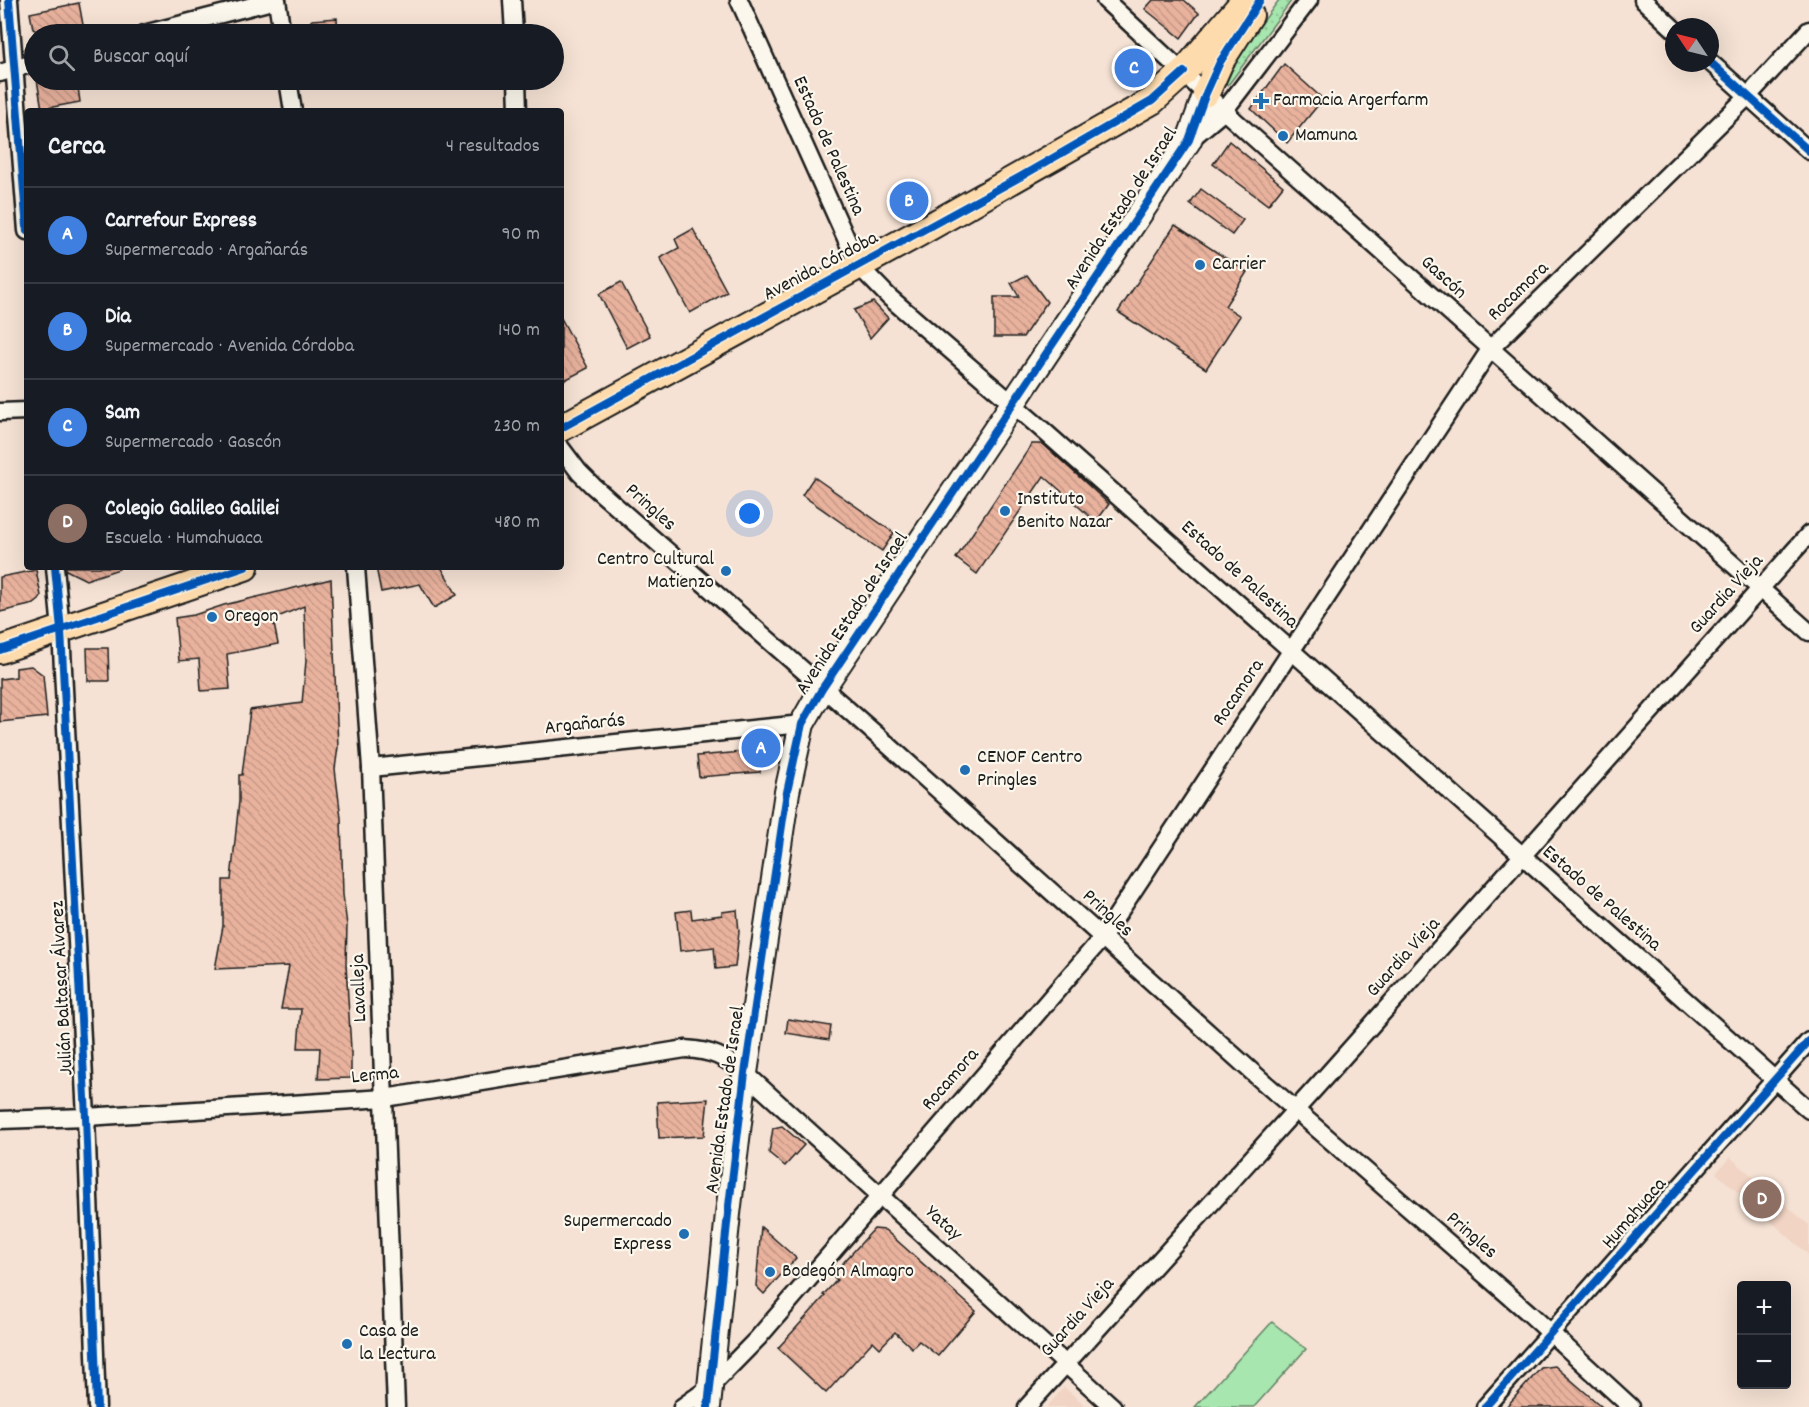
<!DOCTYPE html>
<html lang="es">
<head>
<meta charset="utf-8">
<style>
	:root { --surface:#171b24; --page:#20242c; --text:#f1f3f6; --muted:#9ea1a6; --line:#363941; --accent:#1f6fb2 }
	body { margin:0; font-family:Dekko,sans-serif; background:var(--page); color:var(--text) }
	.controls { position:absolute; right:18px; bottom:18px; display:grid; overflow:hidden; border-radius:6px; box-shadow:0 6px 24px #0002 }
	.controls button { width:54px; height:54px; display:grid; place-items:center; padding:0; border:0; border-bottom:2px solid var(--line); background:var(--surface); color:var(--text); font:30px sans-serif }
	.compass { position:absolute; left:1665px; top:18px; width:54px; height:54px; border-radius:50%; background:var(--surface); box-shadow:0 6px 24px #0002; rotate:305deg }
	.you { position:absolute; left:750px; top:514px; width:21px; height:21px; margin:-15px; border:4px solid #fff; border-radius:50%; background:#1a73e8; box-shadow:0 0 0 9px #1a73e833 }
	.badge { display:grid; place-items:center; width:39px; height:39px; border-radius:50%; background:var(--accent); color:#fff; font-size:20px; font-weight:700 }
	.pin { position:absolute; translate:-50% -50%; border:3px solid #fff; box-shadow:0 2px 6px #0006 }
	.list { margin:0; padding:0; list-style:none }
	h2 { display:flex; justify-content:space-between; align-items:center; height:78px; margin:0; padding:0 24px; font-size:26px }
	h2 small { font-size:20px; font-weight:400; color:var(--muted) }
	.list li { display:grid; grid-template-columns:39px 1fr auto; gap:18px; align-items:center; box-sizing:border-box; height:96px; padding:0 24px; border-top:2px solid var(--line) }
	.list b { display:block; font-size:22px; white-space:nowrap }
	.list p { margin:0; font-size:20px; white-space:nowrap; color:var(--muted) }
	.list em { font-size:20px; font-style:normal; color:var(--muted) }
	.icon { flex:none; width:33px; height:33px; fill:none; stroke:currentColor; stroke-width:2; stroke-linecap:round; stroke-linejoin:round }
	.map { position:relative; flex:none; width:1809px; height:1407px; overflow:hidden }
	.search { position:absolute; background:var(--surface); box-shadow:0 6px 24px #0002; left:24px; top:24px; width:540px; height:66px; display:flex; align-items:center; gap:15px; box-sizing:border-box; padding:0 21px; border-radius:33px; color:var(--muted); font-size:22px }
	.panel { position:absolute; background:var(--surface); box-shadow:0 6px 24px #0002; left:24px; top:108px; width:540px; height:462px; border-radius:6px }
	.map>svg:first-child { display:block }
	.built { fill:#f1d4c4 }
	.park { fill:url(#park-dots); stroke:#628165; stroke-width:1.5 }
	.pitch { fill:#a7e6ae; stroke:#628165; stroke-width:1.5 }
	.building { fill:url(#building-back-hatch); stroke:#1c1c1c; stroke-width:1.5 }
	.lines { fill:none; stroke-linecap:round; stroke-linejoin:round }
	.street-casing { stroke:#1c1c1c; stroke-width:21 }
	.secondary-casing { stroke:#1c1c1c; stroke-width:28 }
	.primary-casing { stroke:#1c1c1c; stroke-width:30 }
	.street { stroke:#fbf7ec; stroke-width:16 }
	.secondary { stroke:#fbf7ec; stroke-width:24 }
	.primary { stroke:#fedbac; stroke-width:26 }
	.cycleway-casing { stroke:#fbf7ec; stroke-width:11 }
	.cycleway { stroke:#0057b8; stroke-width:8 }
	.poi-dot { fill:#1f6fb2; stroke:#fbf7ec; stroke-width:2 }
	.labels { text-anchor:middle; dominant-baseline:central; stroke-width:4.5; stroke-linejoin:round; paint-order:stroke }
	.poi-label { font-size:20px; fill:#1c1c1c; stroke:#fbf7ec; text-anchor:start }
	.street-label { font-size:20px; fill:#1c1c1c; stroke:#fbf7ec }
</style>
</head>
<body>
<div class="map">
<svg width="1809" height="1407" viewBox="0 0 1809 1407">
	<defs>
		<pattern id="park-dots" width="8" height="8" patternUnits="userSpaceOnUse" patternTransform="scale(1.5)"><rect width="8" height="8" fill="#a7e6ae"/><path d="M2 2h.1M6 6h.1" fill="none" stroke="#8fc595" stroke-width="1.8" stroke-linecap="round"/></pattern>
		<pattern id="building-back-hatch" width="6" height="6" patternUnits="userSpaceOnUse" patternTransform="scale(1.5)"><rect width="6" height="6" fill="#e8b29d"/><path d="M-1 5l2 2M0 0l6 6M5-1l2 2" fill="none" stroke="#c69887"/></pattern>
	</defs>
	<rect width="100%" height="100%" fill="#f5e2d4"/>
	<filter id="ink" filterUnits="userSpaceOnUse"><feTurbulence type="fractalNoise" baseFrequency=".0167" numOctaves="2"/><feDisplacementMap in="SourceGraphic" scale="12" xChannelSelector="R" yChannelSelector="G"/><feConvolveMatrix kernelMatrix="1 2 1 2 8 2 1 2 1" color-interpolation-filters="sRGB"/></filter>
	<g filter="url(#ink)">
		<!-- built -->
		<g class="built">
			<path d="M1730,1157L1809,1225V1255L1716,1173Z"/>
			<path d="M1064,1387L1087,1407H1047Z"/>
		</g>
		<!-- park -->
		<path class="park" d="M1279,0H1292L1228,85L1221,78Z"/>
		<!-- pitch -->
		<path class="pitch" d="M1272,1322L1306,1349L1254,1407H1195Z"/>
		<!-- building -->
		<g class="building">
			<path d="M1153,0H1184L1199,13L1181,38L1145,9Z"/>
			<path d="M79,3L83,25L40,33L33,29L30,13Z"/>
			<path d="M337,18L338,34H299L312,20Z"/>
			<path d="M1284,64L1323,99L1287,143L1251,109Z"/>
			<path d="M37,80H77L80,102L42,109Z"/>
			<path d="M1229,141L1283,186L1268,205L1213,164Z"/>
			<path d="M1201,189L1243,220L1232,235L1190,204Z"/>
			<path d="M1175,225L1247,272L1225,306L1240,316L1206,369L1118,312Z"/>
			<path d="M693,229L727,292L690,313L660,258L679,248L675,239Z"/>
			<path d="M1027,275L1047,302L1023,337H994V297H1019L1011,283Z"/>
			<path d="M621,282L650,336L627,348L599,294Z"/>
			<path d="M873,302L888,318L870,338L854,310Z"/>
			<path d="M561,318L588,368L561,382Z"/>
			<path d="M1032,444H1043L1109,504L1096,522L1044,476L977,574L956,558Z"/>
			<path d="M814,477L894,533L882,551L802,495Z"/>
			<path d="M66,567H119V569L86,580L66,570Z"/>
			<path d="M376,567H441L457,595L434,608L420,584L381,592Z"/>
			<path d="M36,570L41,596L39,600L34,604L0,612V577Z"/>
			<path d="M331,579L338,747L335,769L341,818L343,895L347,925L346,964L351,1049V1078L318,1079L320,1048H298L301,1009H281L289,966L215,969L223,926V880H231L239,801V775H242L250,710L302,703L306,661L304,606L273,619L278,644L227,654L230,689L201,691L199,659L179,661L175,618L194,615L224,605Z"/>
			<path d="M87,648H108L109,681H88Z"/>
			<path d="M31,666L43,675L47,717L0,722V679L16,677V668Z"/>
			<path d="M765,750L760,772L699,777L697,756Z"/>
			<path d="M691,910L692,919L722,915V912L737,910L739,932L735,967L716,969L714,947L680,951L676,912Z"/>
			<path d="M788,1019L831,1026L829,1040L786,1033Z"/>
			<path d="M708,1099L704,1136L659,1138L657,1102Z"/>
			<path d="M782,1126L804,1145L785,1166L769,1153L773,1128Z"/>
			<path d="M761,1227L796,1258L764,1294L756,1286Z"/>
			<path d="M874,1229L885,1230L976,1311L938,1356L919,1341L912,1348L895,1332L880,1348L873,1341L826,1393L778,1348L825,1296L823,1295L837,1280L832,1275Z"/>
			<path d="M1555,1366L1602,1407H1506L1541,1368Z"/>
		</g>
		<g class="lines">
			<!-- street casing -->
			<g class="street-casing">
				<g id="street">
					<path d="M9,0L27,231"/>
					<path d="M277,0L282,34"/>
					<path d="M512,0L514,34"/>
					<path d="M739,0L858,265L889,297L1045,432L1809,1110"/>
					<path d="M1105,0L1224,111L1809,632"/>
					<path d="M1643,0L1674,29"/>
					<path d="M144,34L276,0"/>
					<path d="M1710,62L1809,151"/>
					<path d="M0,73L34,63"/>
					<path d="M288,80L293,111"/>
					<path d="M517,80L518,111"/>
					<path d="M1192,138L1224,111L1309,0"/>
					<path d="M0,412L27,411"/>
					<path d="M561,448L579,472L593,486L887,744L1260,1079L1530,1314L1631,1407"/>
					<path d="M55,567L61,630L86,1117L97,1407"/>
					<path d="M356,567L371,768L396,1407"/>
					<path d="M371,768L802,724"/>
					<path d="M0,1120L86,1117L385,1098L685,1049C714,1051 722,1056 745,1073L1113,1407"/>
					<path d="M682,1407L710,1387L758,1338L1102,938L1491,348L1748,96L1809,30"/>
					<path d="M1027,1407L1328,1074L1809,534"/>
					<path d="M1485,1407L1809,1041"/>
				</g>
			</g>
			<!-- secondary casing -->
			<g class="secondary-casing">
				<path id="secondary" d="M708,1407L728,1214L745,1073L787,792L802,724L822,689L1189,140L1206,93"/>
			</g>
			<!-- primary casing -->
			<g class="primary-casing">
				<g id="primary">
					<path d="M1206,93L1220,62L1250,15"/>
					<path d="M561,428L917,234L1152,101L1184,72L1245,0"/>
					<path d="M0,650L245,567"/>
				</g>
			</g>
			<!-- street -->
			<use href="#street" class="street"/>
			<!-- secondary -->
			<use href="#secondary" class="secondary"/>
			<!-- primary -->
			<use href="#primary" class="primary"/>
			<!-- cycleway casing -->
			<g class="cycleway-casing">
				<g id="cycleway">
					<path d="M9,0L27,231"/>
					<path d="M1710,62L1809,151"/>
					<path d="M561,428L1020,177L1152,101L1184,72"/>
					<path d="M55,567L61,630L86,1117L97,1407"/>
					<path d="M0,650L245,567"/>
					<path d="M708,1407L728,1214L745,1073L787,792L802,724L822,689L1189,140L1206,93L1220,62L1260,0"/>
					<path d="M1485,1407L1809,1041"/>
				</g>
			</g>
			<!-- cycleway -->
			<use href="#cycleway" class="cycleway"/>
		</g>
	</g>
	<!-- markers -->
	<g class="poi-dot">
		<path d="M1258 92h6v6h6v6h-6v6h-6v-6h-6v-6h6z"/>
		<circle cx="1283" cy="136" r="6"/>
		<circle cx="1200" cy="265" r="6"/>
		<circle cx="1005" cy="511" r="6"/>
		<circle cx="726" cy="571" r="6"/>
		<circle cx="212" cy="617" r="6"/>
		<circle cx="965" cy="770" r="6"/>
		<circle cx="684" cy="1234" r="6"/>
		<circle cx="770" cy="1272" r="6"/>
		<circle cx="347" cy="1344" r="6"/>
	</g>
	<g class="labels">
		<!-- poi labels -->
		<g class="poi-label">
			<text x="1273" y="101">Farmacia Argerfarm</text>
			<text x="1295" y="136">Mamuna</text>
			<text x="1212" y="265">Carrier</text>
			<text x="1017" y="500">Instituto<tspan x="1017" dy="23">Benito Nazar</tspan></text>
			<text x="714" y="560" text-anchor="end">Centro Cultural<tspan x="714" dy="23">Matienzo</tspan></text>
			<text x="224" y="617">Oregon</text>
			<text x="977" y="758">CENOF Centro<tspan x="977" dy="23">Pringles</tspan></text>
			<text x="672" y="1222" text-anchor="end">Supermercado<tspan x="672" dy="23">Express</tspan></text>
			<text x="782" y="1272">Bodegón Almagro</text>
			<text x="359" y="1332">Casa de<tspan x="359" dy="23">la Lectura</tspan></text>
		</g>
		<!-- street labels -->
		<g class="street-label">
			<text transform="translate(828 146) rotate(66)">Estado de Palestina</text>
			<text transform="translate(1122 209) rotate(-57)">Avenida Estado de Israel</text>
			<text transform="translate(821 267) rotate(-28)">Avenida Córdoba</text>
			<text transform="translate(1443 278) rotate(42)">Gascón</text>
			<text transform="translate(1519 292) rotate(-44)">Rocamora</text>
			<text transform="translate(650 508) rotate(42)">Pringles</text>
			<text transform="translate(1239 575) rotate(42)">Estado de Palestina</text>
			<text transform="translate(1727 595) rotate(-48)">Guardia Vieja</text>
			<text transform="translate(853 614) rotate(-57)">Avenida Estado de Israel</text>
			<text transform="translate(1239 693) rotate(-56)">Rocamora</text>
			<text transform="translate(585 725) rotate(-6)">Argañarás</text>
			<text transform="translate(1601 899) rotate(41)">Estado de Palestina</text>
			<text transform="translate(1107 914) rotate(42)">Pringles</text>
			<text transform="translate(1404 958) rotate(-48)">Guardia Vieja</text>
			<text transform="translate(63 988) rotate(-93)">Julián Baltasar Álvarez</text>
			<text transform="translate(360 988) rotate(-92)">Lavalleja</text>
			<text transform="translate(375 1076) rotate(-6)">Lerma</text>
			<text transform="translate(951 1080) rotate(-49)">Rocamora</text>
			<text transform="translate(726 1100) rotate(-82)">Avenida Estado de Israel</text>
			<text transform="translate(1635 1214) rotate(-49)">Humahuaca</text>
			<text transform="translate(943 1224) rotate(42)">Yatay</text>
			<text transform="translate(1471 1236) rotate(41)">Pringles</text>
			<text transform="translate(1078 1318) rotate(-48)">Guardia Vieja</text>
		</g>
	</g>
</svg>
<div class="controls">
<button>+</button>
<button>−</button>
</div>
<svg class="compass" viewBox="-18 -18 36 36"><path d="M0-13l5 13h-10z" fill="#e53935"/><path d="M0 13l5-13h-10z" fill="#9ea1a6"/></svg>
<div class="you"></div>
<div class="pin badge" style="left:761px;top:748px;background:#3f7fe0">A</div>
<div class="pin badge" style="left:909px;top:201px;background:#3f7fe0">B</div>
<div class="pin badge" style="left:1134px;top:68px;background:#3f7fe0">C</div>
<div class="pin badge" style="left:1762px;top:1199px;background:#8d6e63">D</div>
<div class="search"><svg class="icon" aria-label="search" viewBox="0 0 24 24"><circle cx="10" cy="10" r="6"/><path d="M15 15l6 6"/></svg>Buscar aquí</div>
<section class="panel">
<h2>Cerca<small>4 resultados</small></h2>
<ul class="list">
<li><span class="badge" style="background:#3f7fe0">A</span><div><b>Carrefour Express</b><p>Supermercado · Argañarás</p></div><em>90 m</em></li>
<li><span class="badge" style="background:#3f7fe0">B</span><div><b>Dia</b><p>Supermercado · Avenida Córdoba</p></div><em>140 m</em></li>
<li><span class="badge" style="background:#3f7fe0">C</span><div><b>Sam</b><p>Supermercado · Gascón</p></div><em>230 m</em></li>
<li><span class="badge" style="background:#8d6e63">D</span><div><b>Colegio Galileo Galilei</b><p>Escuela · Humahuaca</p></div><em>480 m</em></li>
</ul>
</section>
</div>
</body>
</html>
